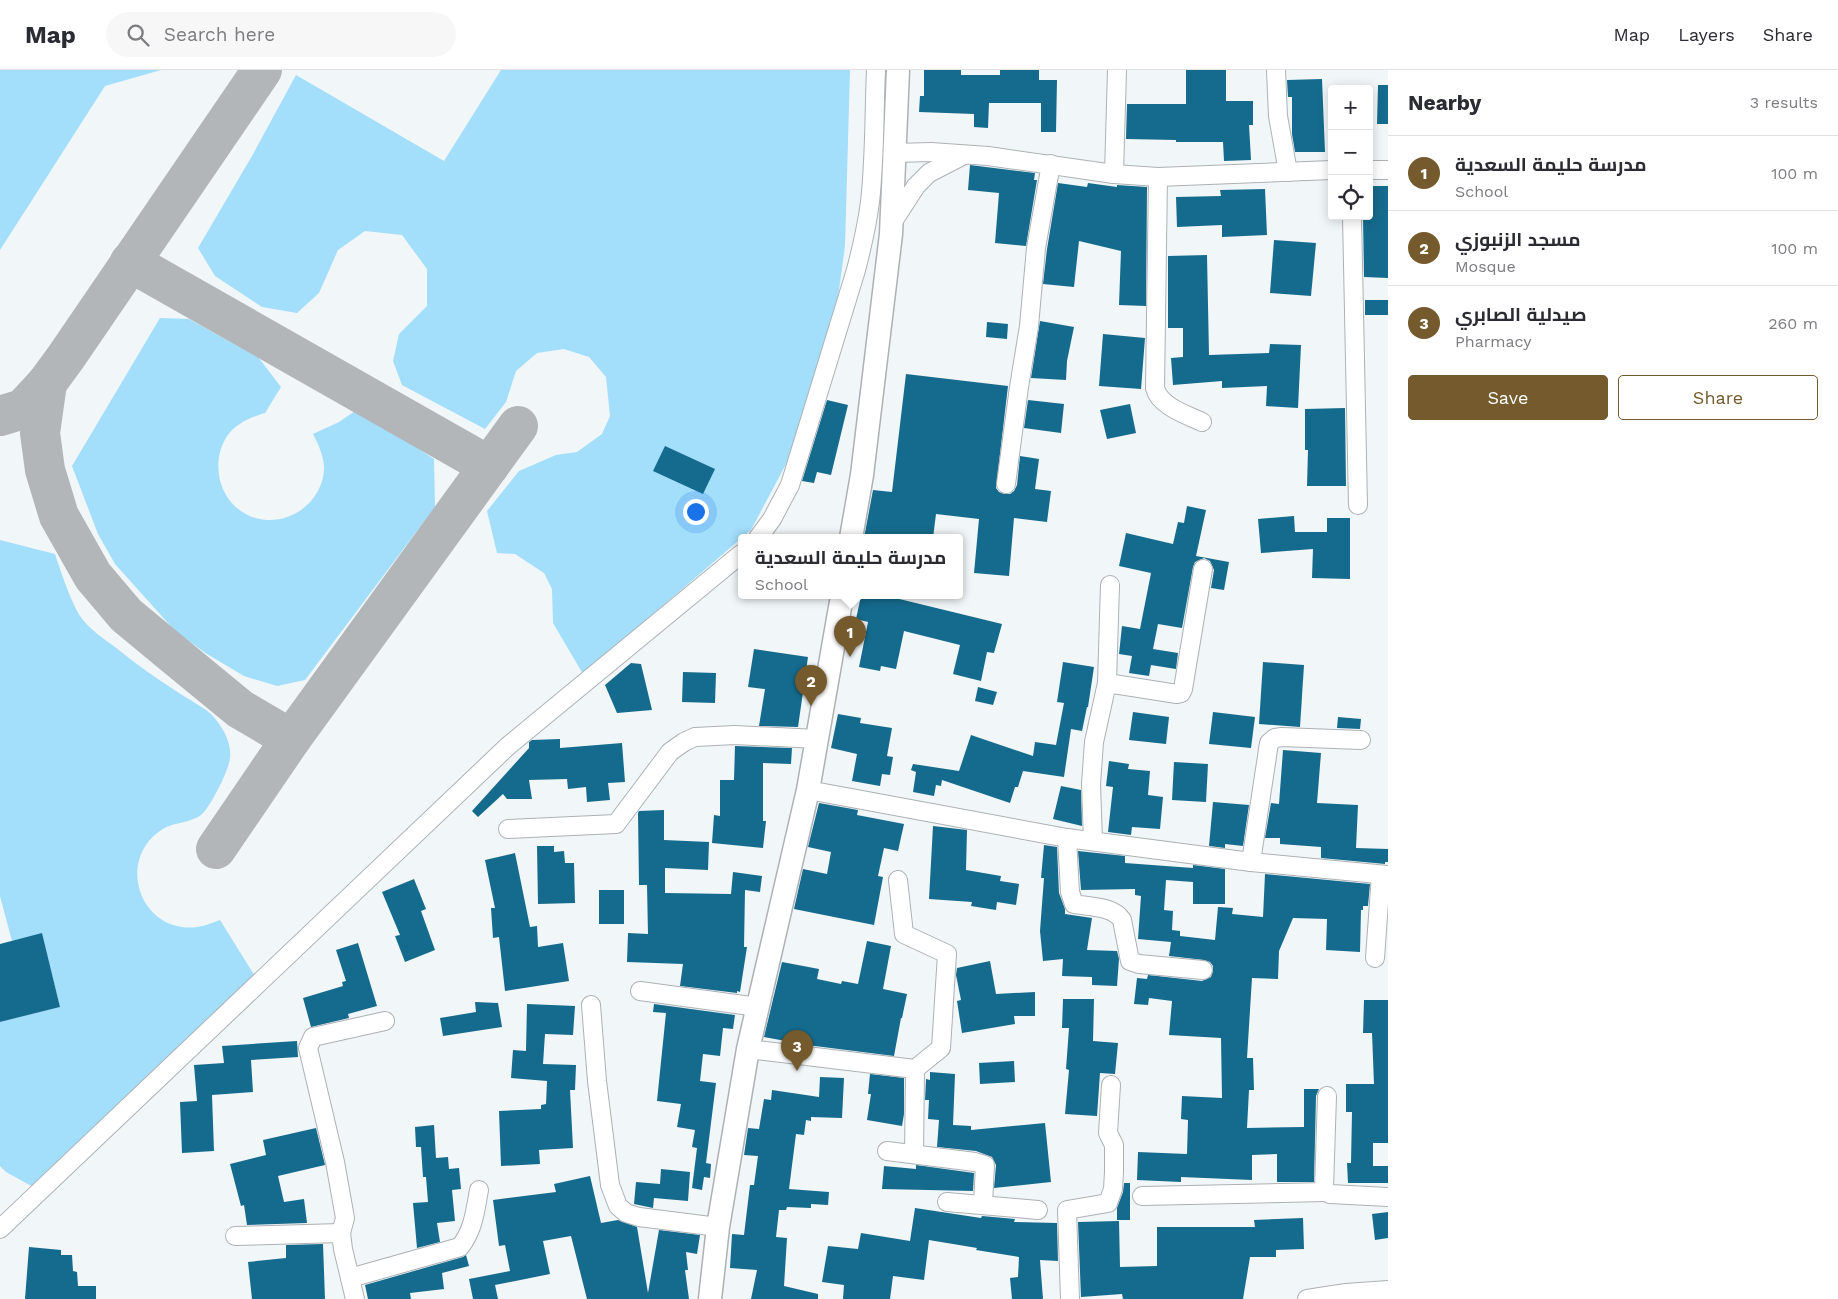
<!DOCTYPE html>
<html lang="en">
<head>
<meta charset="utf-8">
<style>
	:root { --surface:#fff; --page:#f7f7f7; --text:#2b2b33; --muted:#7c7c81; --line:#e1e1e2; --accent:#745a2c }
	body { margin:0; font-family:"Work Sans",Cairo,sans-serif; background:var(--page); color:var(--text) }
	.controls { position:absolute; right:15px; top:15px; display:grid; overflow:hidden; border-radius:5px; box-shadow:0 2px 12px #0003 }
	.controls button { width:45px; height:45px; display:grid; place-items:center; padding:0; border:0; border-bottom:1px solid var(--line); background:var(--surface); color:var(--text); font:25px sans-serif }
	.you { position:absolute; left:695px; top:441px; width:18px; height:18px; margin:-12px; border:4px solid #fff; border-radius:50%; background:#1a73e8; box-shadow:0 0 0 8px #1a73e833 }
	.badge { display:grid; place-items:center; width:32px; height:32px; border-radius:50%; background:var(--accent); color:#fff; font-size:16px; font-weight:700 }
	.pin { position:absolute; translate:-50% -41px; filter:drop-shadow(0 1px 2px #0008) }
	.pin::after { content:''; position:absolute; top:26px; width:18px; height:15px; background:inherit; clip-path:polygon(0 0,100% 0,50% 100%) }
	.popup { position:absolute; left:738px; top:464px; width:225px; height:65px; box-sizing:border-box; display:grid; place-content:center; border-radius:5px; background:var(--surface); filter:drop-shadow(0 1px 4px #0005); font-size:16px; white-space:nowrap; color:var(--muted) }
	.popup b { font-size:19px; color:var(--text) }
	.popup::after { content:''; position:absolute; left:50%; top:100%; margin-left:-10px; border:10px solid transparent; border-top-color:var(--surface) }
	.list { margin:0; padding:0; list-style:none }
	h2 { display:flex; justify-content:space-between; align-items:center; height:65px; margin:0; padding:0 20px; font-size:21px }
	h2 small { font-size:16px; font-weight:400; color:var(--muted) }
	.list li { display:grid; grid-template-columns:32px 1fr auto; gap:15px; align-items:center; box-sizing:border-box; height:75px; padding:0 20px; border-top:1px solid var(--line) }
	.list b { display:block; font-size:19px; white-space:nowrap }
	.list p { margin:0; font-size:16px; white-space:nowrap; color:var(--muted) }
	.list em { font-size:16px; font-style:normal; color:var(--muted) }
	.actions { display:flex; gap:10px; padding:15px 20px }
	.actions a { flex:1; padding:11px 0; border:1px solid var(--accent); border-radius:5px; text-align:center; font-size:18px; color:var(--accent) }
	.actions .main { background:var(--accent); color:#fff }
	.icon { flex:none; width:28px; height:28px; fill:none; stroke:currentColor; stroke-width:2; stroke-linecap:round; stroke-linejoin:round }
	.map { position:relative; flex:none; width:1388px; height:1229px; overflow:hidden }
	header { display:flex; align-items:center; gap:30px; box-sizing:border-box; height:70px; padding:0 25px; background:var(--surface); border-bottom:1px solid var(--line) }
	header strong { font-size:24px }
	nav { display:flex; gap:28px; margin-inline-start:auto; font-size:18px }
	.search { width:350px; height:45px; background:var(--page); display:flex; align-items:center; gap:12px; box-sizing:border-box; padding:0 18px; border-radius:28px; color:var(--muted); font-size:19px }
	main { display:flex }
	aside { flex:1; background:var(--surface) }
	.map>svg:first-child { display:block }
	.green { fill:#a3defb }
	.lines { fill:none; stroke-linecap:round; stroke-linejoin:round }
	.taxiway { stroke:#b2b6b8; stroke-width:40 }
	.building { fill:#156b8d }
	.minor-casing { stroke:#adb1b4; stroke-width:20 }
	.major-casing { stroke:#adb1b4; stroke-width:25 }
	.minor { stroke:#fff; stroke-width:18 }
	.major { stroke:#fff; stroke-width:22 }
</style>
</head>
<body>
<header>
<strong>Map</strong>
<div class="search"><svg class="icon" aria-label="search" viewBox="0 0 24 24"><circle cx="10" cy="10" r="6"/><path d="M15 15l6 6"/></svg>Search here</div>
<nav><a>Map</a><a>Layers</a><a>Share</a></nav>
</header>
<main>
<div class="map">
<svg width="1388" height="1229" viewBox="0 0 1388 1229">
	<rect width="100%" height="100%" fill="#f1f6f9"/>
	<!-- green -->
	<g class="green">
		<path d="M0,0H161L105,16L0,180Z"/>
		<path d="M501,0H850L845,176L831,279L795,377L751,460L583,604L553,553L552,519L544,503L515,484L497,483L487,441L519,401L556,385L577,382L602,364L610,346L606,307L589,287L564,279L537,283L516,301L506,332L485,359L402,315L393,291L399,264L427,236V199L402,165L365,161L338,180L319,223L297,243L262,237L215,206L198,178L252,86L296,5L444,91Z"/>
		<path d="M160,248L189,249L258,287L281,317L265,343C241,350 224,360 219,387C214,418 235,449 268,450C298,451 325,426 324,396C323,384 318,374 313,364L339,352L358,339L434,389L435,437L305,610L277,616L244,606L207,584L176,562L115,494L98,464L72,396Z"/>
		<path d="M0,470L55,484C61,502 72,536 83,550C92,561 104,569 115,577C136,594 157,609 179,623C189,630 202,636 211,644C222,656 232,672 230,688C229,700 212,733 204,742C197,751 180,752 169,756C161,759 151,767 146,775C126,804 142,848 177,856C193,860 205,856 220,850L256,908L35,1118L6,1102L0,1096V952L60,937L42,864L12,871L0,826Z"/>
	</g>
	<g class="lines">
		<!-- taxiway -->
		<g class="taxiway">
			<path d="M130,192L489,396"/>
			<path d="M47,313L40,363L45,400L59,446L93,506L126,545L167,579L240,639L291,669"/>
			<path d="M0,346L23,339L47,313L66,287L262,0"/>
			<path d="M216,779L291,669L518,356"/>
		</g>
	</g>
	<!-- building -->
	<g class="building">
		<path d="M924,0H961V5H1000V0H1039V10H1057L1056,62H1041V33H989L988,58L974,57V44L919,42L920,26H924Z"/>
		<path d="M1186,0H1226V31H1253V55H1249L1251,90L1224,91L1223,72H1176V70L1126,69L1127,34H1186Z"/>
		<path d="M1322,9L1325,82H1295L1292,64V27H1288L1287,10Z"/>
		<path d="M1378,15H1388V54H1377Z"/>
		<path d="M970,95L1035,103L1034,110H1037L1026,176L995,173L999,123L968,120Z"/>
		<path d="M1058,113L1087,117L1088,113L1117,117V115L1147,117L1146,236L1119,235L1121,181L1079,171L1074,217L1043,214L1047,179Z"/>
		<path d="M1369,116H1388V208L1364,207L1363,146H1369Z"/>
		<path d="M1265,119L1267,165L1222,167V155L1177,157L1176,127L1221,126L1220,120Z"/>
		<path d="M1274,170L1316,173L1311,226L1270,223Z"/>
		<path d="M1207,185L1209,285L1269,283L1270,274L1301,275L1298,338L1266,336L1267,316L1222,318V311L1173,315L1171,288L1183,287V258H1168V186Z"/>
		<rect x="1365" y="230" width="23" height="15"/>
		<path d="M1040,251L1074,257L1067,291L1066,310L1031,308Z"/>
		<path d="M987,252L1008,254L1007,269L986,267Z"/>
		<path d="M1103,264L1145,268L1141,319L1099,316Z"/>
		<path d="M906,304L1008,316L996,418L999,422L1004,424H1010L1014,421L1017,415L1020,386L1039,389L1035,419L1051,421L1047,452L1014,448L1009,506L974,503L979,449L936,444L933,468H864L873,420L892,422Z"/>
		<path d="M827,330L848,335L831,405L817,402L814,413L802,411Z"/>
		<path d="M1028,330L1064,334L1061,363L1024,358Z"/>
		<path d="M1130,334L1136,363L1107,369L1100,340Z"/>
		<path d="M1345,338L1346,416H1307L1308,380H1305V339Z"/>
		<path d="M665,376L715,399L703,424L653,401Z"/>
		<path d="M1187,436L1206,440L1196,486L1229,492L1224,520L1211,518L1214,500L1210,491L1204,488L1195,492L1193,497L1182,558L1158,554L1153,579L1178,583L1176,599L1151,595L1149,606L1129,603L1132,586L1119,584L1122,556L1140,559L1151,503L1119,496L1126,463L1173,474L1178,452L1184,453Z"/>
		<path d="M1294,446L1295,462H1327V448H1350V509L1312,508L1313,479L1261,483L1258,449Z"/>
		<path d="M861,526H887L1002,554L994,583L987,582L981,611L953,604L960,575L904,561L896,599L881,596L880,601L859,597L868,552L856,549Z"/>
		<path d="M754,579L808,587L798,657L759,656L765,619L748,617Z"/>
		<path d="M1063,592L1094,597L1088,637H1087L1082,661L1071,659L1064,707L1023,701L1018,717H1015L1010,733L942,710L941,716L936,715L934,726L913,722L916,702L911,700L913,694L959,701L971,665L1033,686L1035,672L1056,675L1064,633L1057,632Z"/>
		<path d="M1263,592L1304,595L1300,657L1259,654Z"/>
		<path d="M631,593L641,594L652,640L617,643L605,615Z"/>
		<path d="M683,602L716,603L715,633L682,632Z"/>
		<path d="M978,617L997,622L993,635L975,631Z"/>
		<path d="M1133,642L1169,647L1166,674L1129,670Z"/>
		<path d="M1213,642L1255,647L1251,678L1209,674Z"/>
		<path d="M838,644L861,648L860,653L892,658L887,686L893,687L890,705L882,704L880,716L852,711L857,684L831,678Z"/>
		<path d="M1338,647L1361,649L1360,659L1337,658Z"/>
		<path d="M560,669V678L622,673L625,712L608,713L610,730L587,732L586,717L568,719L567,709L529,710L532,729H507L503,724L478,747L472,741L529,678V672L532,670Z"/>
		<path d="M735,676L792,678L791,694L763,693V751H766L763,778L712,773L714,745L720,746V710H734Z"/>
		<path d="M1283,680L1321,683L1317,733L1358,735L1356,778L1388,779V792H1385V794L1321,788V777L1280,774V768H1265L1271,733L1279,734Z"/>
		<path d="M1109,691L1129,694L1128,699L1150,701L1148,725L1163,727L1160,759L1132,757L1131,765L1108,762L1113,717L1106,716Z"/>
		<path d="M1174,692L1208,694L1206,732L1172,730Z"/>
		<path d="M1061,716L1081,720L1082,756L1053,749Z"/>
		<path d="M1213,732L1249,735L1243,776L1225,774V778L1209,776Z"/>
		<path d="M819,733L858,740L857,745L904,754L898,781L884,778L878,806L883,807L874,855L794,839L803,799L827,804L831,782L808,777Z"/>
		<path d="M664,740V770L709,772L708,800L665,798V823L731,824L733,802L762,806L760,822L745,820L744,877H747L740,922L737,921V923L680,916L683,894L627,892L628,863L648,864L647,815H639L638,743L639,741Z"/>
		<path d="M933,756L967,760L966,800L1001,806L1000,811L1019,814L1016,835L997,832L996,840L971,836L972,832L929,829Z"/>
		<path d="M1044,775L1057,777L1059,823L1065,839V844L1092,848L1087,880L1117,881L1119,889L1117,916L1092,915V907L1062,906L1063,889L1043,891L1040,861L1044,808H1041Z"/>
		<path d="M537,776H554V782L564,781L565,793H574L575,833L538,834Z"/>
		<path d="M1078,781L1125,786V793L1193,798V795L1225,799V834H1193V812L1166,810L1164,840L1173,841L1172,860L1180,861V866L1215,870L1218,837L1233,838L1232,844L1263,847L1265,804L1370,814L1368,836H1363V840H1361L1360,882L1326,880L1327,849L1293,848L1279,881L1278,909L1252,908L1247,988H1253L1254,1020H1249L1247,1058L1304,1057V1019H1319L1316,1026L1314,1112H1277V1084L1252,1085V1110L1181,1107V1112L1137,1110L1138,1082L1187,1084L1188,1050L1181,1049L1182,1026L1222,1028L1221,968L1169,965L1172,931L1149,928L1148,935L1134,934L1137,908L1147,909L1148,905L1202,911L1211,907L1213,901V896L1210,892L1204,890L1169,886L1171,872L1138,869L1141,826L1135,825V819L1081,820Z"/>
		<path d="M515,783L530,857L537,856L538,877L563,873L569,911L505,921L499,867L493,868L491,838H495L485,790Z"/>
		<path d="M414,809L426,839L421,841L435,880L405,892L395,866L400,865L382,822Z"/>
		<rect x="599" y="820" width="25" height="34"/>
		<path d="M42,863L60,937L0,952V874Z"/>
		<path d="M867,871L891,876L883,919L907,924L902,948H901L894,986L807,975L764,967L782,892L819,899L817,909L841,914L842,911L858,914Z"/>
		<path d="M358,873L377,936L348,944L349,948L311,957L303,928L343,916L342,912L346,911L336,880Z"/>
		<path d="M990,891L996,924L1035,922V946H1014L1015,954L962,963L957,931L961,930L956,905L957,898Z"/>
		<path d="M1063,929H1094L1093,971L1118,973L1115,1004L1100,1003L1097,1046L1065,1044L1069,1000L1066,999L1069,958H1062Z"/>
		<path d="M1364,930H1388V1073H1373V1096H1388V1113H1348L1347,1093H1351L1352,1042H1346V1014H1374L1372,963H1363Z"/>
		<path d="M475,932L498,933L502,957L443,966L440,948L476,942Z"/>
		<path d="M527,934L575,936L573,965L545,964L543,994L576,995L575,1020H570L573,1078L539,1080L540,1094L501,1096L499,1041L541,1039V1035L546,1034L547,1011L511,1008L513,980L526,981Z"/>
		<path d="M654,934L735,945L733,959L723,958L720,986L703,984L700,1011L716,1013L706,1093L711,1094L710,1108L704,1107L702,1120L692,1118L697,1078L692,1077L695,1060L677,1057L681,1034L657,1031L666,943L653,942Z"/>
		<path d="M297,971L298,987L251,990L253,1022L212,1025L214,1081L182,1083L180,1032L197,1031L194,995L224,993L222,976Z"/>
		<path d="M1014,991L1015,1012L980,1014L979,993Z"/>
		<path d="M930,1002L955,1004L953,1055L971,1056V1060L1045,1053L1051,1112L994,1118L996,1095L992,1087L976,1081L937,1077L939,1050L928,1049L929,1030H925L926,1009L930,1010Z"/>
		<path d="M870,1004L904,1008V1044L902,1056L867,1050L871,1024H868Z"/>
		<path d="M820,1007L844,1008L842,1048L811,1047V1051L806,1050L804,1065L796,1064L789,1119L829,1122L828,1135L811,1134V1138L787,1137L786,1140H779L776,1167L787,1168L784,1216L818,1224V1229H751L757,1200L730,1198L732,1164L744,1165L750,1115H754L758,1086L744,1085L748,1058L759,1059L764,1029L771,1030L772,1020L819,1027Z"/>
		<path d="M434,1055L436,1088L448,1087L449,1099L459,1098L461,1119L452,1120L455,1151L437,1153L440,1172L417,1178L413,1133L428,1132L426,1107H423L421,1077H416L415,1057Z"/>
		<path d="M316,1058L325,1095L278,1106L284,1132L304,1129L307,1153L247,1155L244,1135L241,1136L230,1094L266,1085L263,1070Z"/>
		<path d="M916,1095L974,1103L973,1121L882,1119L884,1096L916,1099Z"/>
		<path d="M661,1099L690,1102L688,1131L654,1128L653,1138L634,1134L636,1112L660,1114Z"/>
		<path d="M590,1106L601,1153L618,1150L637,1157L648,1223L659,1160L700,1165L697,1184L686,1182L688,1200H685L689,1229H587L571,1166L543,1171L550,1204L495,1215L498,1229H473L469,1209L510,1201L505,1175L499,1176L493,1130L556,1122L554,1114Z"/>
		<path d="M1124,1113H1130V1150H1117V1138L1123,1122Z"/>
		<path d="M915,1138L981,1148L982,1146L1015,1149L1014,1152L1057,1153L1058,1191L1040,1190L1043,1229H1012L1010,1208L1018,1207L1019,1187L976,1180L977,1178L929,1170L924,1210L893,1206L890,1229H843L844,1215L822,1212L828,1176L858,1179L861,1163L910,1171Z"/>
		<path d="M1388,1142V1168L1375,1170L1372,1144Z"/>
		<path d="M1303,1148L1304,1179L1276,1180V1187H1250L1243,1229H1123L1122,1224L1081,1227L1078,1152L1119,1151L1120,1197L1157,1196V1157H1255L1254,1150Z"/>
		<path d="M323,1174L325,1229H252L248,1192L286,1188V1175Z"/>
		<path d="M29,1177L61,1180V1185H72L73,1201L77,1202L78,1216H96V1229H25Z"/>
		<path d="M466,1185L469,1196L442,1203L444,1219L410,1223L411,1229H368L365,1215L463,1187Z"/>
	</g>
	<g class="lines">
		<!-- minor casing -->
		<g class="minor-casing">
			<g id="minor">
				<path d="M1276,0L1278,46L1288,102"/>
				<path d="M895,83L931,82L988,86L1114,104L1158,107L1332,100"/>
				<path d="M1369,100H1388"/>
				<path d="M1114,104L1117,0"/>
				<path d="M1158,107L1155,318C1159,336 1187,345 1202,352"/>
				<path d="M1352,146L1358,435"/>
				<path d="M892,153L916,116L929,103L964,85"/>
				<path d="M1006,414L1019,317L1029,256L1036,178L1051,94"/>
				<path d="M758,468L772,449L790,415L856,200C862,177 867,155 870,132C875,88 874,44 876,0"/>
				<path d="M1107,613L1177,624L1181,623L1183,619L1203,499"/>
				<path d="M808,720L1067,768L1251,792L1388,805"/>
				<path d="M508,759L616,754L670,682L684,672L695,667L735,665L818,669"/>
				<path d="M1067,768L1070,822L1074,834C1090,837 1113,836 1122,850L1130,891L1139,894L1203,900"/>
				<path d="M1093,771L1091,714L1094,672L1107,613L1110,515"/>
				<path d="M1251,792L1269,673L1275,668L1282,667L1361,670"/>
				<path d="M1375,888L1381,805"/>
				<path d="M640,921L758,937"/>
				<path d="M591,935L597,1011L610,1115L618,1136L626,1143L639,1147L718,1157"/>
				<path d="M748,979L915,999L941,978L947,884L904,864L898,810"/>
				<path d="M1327,1026L1324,1119L1330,1124L1388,1127"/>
				<path d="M887,1081L975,1092L985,1095L983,1134"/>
				<path d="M914,1084L915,999"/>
				<path d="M1142,1126L1326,1122"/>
				<path d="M947,1132L1038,1140"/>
				<path d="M0,1159L508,676L741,484"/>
				<path d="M235,1166L341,1163"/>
				<path d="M350,1208L460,1177C474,1159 475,1141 479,1120"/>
				<path d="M355,1229L343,1179L341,1163L345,1148L335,1092L308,978L313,967L385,951"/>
				<path d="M1070,1229L1067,1140L1108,1133L1113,1119L1114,1102V1075L1108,1063L1111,1015"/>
				<path d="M1307,1229L1346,1223L1388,1220"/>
			</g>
		</g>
		<!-- major casing -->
		<g class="major-casing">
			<g id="major">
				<path d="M851,468L862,405L891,164L898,0"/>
				<path d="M710,1229L718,1157L748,979L808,720L842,526"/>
			</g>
		</g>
		<!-- minor -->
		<use href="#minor" class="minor"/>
		<!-- major -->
		<use href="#major" class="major"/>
	</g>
</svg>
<div class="controls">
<button>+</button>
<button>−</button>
<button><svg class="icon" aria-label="locate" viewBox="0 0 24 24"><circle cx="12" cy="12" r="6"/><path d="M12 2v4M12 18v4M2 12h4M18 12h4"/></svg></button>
</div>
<div class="you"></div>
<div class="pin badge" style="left:850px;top:587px">1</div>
<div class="popup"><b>مدرسة حليمة السعدية</b>School</div>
<div class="pin badge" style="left:811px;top:636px">2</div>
<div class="pin badge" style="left:797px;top:1001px">3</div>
</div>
<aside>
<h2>Nearby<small>3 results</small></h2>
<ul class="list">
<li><span class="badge">1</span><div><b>مدرسة حليمة السعدية</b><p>School</p></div><em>100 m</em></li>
<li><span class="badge">2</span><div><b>مسجد الزنبوزي</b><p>Mosque</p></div><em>100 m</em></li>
<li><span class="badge">3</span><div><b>صيدلية الصابري</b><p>Pharmacy</p></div><em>260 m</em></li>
</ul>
<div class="actions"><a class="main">Save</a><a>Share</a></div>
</aside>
</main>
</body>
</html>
